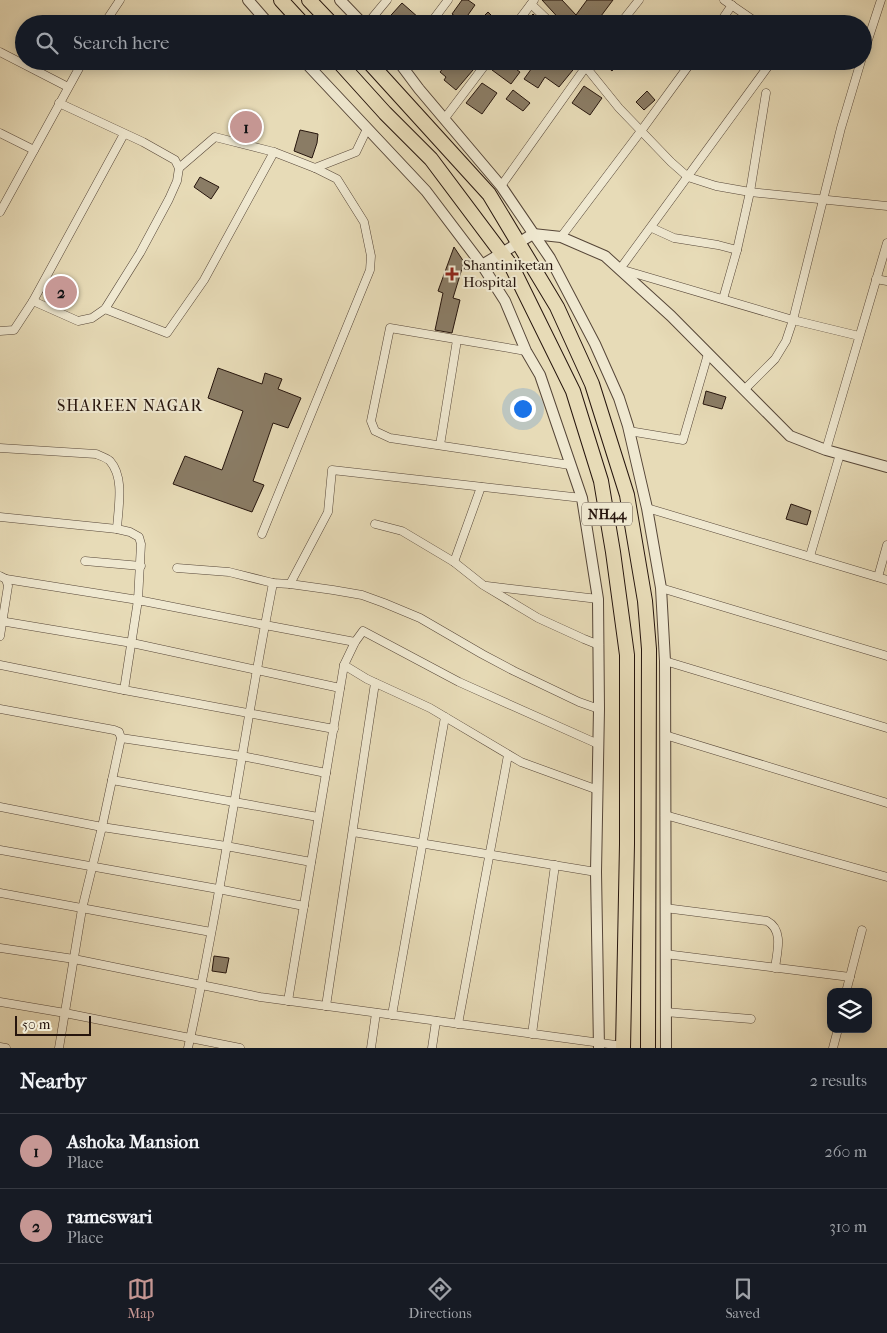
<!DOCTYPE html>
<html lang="en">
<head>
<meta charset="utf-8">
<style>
	:root { --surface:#171b24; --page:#20242c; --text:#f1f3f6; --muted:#9ea1a6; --line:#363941; --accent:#c59692 }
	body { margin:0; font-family:"IM FELL French Canon",serif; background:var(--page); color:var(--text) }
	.controls { position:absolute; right:15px; bottom:15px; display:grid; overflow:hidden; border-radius:10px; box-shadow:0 2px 12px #0003 }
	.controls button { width:45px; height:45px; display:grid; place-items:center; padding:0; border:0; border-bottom:1px solid var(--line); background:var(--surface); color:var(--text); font:25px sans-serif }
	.scale { position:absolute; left:15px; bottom:12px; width:76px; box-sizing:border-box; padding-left:5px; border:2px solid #26150d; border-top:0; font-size:14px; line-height:18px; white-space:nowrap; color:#26150d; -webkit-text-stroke:4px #efe8d0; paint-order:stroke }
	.you { position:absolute; left:522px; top:408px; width:18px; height:18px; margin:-12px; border:4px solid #fff; border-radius:50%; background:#1a73e8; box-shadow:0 0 0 8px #1a73e833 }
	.badge { display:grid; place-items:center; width:32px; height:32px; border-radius:50%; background:var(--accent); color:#111; font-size:16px; font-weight:700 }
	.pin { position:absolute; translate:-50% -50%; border:2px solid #fff; box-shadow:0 1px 5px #0006 }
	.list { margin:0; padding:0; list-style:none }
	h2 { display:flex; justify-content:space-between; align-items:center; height:65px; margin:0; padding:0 20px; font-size:21px }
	h2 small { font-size:16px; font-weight:400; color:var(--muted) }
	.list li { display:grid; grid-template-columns:32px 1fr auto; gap:15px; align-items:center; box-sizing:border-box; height:75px; padding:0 20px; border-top:1px solid var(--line) }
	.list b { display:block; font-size:19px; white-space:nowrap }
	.list p { margin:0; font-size:16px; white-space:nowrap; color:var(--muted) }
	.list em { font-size:16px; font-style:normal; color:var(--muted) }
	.icon { flex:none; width:28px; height:28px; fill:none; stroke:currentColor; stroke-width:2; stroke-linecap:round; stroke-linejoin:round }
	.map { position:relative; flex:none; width:887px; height:1048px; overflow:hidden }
	.search { position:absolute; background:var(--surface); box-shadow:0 2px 12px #0003; left:15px; right:15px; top:15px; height:55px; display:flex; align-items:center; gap:12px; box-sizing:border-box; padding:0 18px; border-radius:28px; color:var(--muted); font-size:19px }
	.sheet { height:215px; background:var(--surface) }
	nav { display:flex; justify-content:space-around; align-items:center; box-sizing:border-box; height:70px; border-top:1px solid var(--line); background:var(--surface); font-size:14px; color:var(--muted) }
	nav a { display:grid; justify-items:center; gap:2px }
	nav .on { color:var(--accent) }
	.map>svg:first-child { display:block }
	.building { fill:#8a7c65; stroke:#26150d }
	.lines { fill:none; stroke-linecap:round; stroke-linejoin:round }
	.minor-casing { stroke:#564638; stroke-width:9 }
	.tertiary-casing { stroke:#564638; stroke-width:12 }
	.trunk-casing { stroke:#26150d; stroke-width:16 }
	.minor { stroke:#efe8d0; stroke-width:8 }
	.tertiary { stroke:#efe8d0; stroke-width:10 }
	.trunk { stroke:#e7dbb7; stroke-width:14 }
	.poi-dot { fill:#8f2418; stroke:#efe8d0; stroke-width:2 }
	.labels { text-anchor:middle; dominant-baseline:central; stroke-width:4; stroke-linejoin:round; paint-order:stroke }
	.shield { fill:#efe8d0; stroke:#625448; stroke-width:1 }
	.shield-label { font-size:14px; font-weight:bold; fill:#26150d }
	.poi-label { font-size:15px; fill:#26150d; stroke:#efe8d0; text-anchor:start }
	.neighbourhood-label { font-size:16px; letter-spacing:1px; fill:#26150d; stroke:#efe8d0 }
</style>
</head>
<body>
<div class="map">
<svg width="887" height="1048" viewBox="0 0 887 1048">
	<rect width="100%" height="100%" fill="#e7dbb7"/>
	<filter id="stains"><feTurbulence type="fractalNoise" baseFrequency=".004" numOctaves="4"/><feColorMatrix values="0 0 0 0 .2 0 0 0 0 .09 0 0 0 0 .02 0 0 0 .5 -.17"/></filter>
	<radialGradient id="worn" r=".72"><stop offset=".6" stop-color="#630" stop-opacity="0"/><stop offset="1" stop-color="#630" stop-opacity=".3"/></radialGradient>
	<!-- building -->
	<g class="building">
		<path d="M462,0H468L475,5L463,22L452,14Z"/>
		<path d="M542,0H562L576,15L587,0H613L595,24H564Z"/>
		<path d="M402,3L419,18L413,24L404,16L398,24H383Z"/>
		<path d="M488,12L500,24H476Z"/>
		<path d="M533,14L544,24H525Z"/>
		<path d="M449,61H462L473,70L456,90L444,80L446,77L440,72Z"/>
		<path d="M537,61H575L577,65L559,87L545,77L538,88L524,79Z"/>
		<path d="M601,61H613L617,65L612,71Z"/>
		<path d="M497,62L502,67L506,62L520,72L511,84L492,70Z"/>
		<path d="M482,83L497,93L482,114L466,103Z"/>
		<path d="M584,86L602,98L590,115L572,103Z"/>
		<path d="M513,90L530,103L523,111L506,99Z"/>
		<path d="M647,91L655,100L644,110L636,102Z"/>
		<path d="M238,115L258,118L252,138L238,136Z"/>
		<path d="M300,130L318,134L317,143L312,158L294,151Z"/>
		<path d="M200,177L219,187L211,199L194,187Z"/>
		<path d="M454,247L464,262L453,298L460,300L452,333L435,330L443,293L438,291Z"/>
		<path d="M55,280L74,291L66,306L47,295Z"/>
		<path d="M218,368L262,384L265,373L282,379L278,389L301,398L288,428L273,423L253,481L264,485L252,512L173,484L185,456L222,470L243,411L208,398Z"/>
		<path d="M706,391L726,397L722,409L703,404Z"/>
		<path d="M791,504L811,511L807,525L786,519Z"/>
		<path d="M214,956L229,958L226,973L212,971Z"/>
	</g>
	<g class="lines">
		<!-- minor casing -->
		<g class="minor-casing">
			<g id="minor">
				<path d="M724,0L759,24"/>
				<path d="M531,4L552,24"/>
				<path d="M104,24L120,0"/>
				<path d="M367,24L387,0"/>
				<path d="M430,24L448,0"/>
				<path d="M516,24L534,0"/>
				<path d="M620,24L639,0"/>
				<path d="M719,24L732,5"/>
				<path d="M0,52L68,87"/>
				<path d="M863,55L881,0"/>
				<path d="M581,61L619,108L671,162L688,177L716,186L750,192L887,206"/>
				<path d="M772,61L620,269L793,320L859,336"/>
				<path d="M445,118L488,61"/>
				<path d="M0,133L34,150"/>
				<path d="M179,168L215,137L274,152L315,168L356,152L367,129"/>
				<path d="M501,186L590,61"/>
				<path d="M0,212L83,61"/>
				<path d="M652,228L674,238L718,245L737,250"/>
				<path d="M561,237L641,131L692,61"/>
				<path d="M876,279L887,281"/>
				<path d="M723,299L737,250L750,192L766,93"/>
				<path d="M33,301L124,134"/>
				<path d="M105,309L167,333L204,280L274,152"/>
				<path d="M0,331L14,330L33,301L78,321L92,318L105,309L140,253L169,199L177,181L179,168L175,160L143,142L59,103"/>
				<path d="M526,351L390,328L371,421L375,431L390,438L570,465"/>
				<path d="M744,390L775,359L786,341L793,320L841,128L861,61"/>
				<path d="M629,431L683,440L708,354"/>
				<path d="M440,445L457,340"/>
				<path d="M0,448L96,454C101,456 107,458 110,461C125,478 118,508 117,529"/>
				<path d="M826,450L887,243"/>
				<path d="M647,508L887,580"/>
				<path d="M0,517L117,529L130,532L139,537L141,544L138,600L6,579"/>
				<path d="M375,524L402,531L454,562L483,585L538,618L584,639L599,645"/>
				<path d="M262,534L370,270L371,256L364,222L337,179L315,168"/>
				<path d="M810,556L840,454"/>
				<path d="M85,561L141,566"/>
				<path d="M454,562L481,487"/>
				<path d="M177,568L229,572L273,583L290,584L333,590L362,595L384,603L420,618L482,654L514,671L579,702L599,709"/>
				<path d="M0,576L6,579L8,586L0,636"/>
				<path d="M878,577L887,545"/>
				<path d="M273,583L265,625L355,642"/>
				<path d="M290,584L328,512L332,470L582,498"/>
				<path d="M487,586L598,599"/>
				<path d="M661,588L887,656"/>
				<path d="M0,621L132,643L340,688"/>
				<path d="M665,661L887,728"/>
				<path d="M0,665L124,690"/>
				<path d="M344,665L367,679L430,708L521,762L598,790"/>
				<path d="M0,709L114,730L119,732L121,738L102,827L0,807"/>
				<path d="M665,735L887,803"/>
				<path d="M121,738L242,756L326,773"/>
				<path d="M112,780L318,817"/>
				<path d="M665,815L887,877"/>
				<path d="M353,832L596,872"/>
				<path d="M0,850L218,889L304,906"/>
				<path d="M0,893L211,932"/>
				<path d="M665,908L767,921C784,930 777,952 775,968"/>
				<path d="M0,948L74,959L260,997L623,1046"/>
				<path d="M665,954L850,977"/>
				<path d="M846,992L862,930"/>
				<path d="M288,1001L344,665L355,642L363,631L459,682L598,744"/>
				<path d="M0,1002L65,1013L240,1048"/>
				<path d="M326,1006L375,683"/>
				<path d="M665,1012L751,1019"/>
				<path d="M392,1015L445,717"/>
				<path d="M458,1024L508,755"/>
				<path d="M532,1034L555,865"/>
				<path d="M0,1047L6,1048"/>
				<path d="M59,1048L82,909L102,827L226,846L311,862"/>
				<path d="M188,1048C219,908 239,766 265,625L138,600L124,690L334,729"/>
				<path d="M371,1048L376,1013"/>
				<path d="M432,1048L436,1021"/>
				<path d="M833,1048L838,1029"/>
			</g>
		</g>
		<!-- tertiary casing -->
		<g class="tertiary-casing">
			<g id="tertiary">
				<path d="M248,0L269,24"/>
				<path d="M340,0L363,24"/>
				<path d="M304,61L426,191L482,265L505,301L526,351L540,375L582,498L598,599L599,709L596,872L599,1048"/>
				<path d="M398,61L419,89L501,186L550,258L595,344L619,398L628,426L647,508L661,588L665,661L666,1048"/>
				<path d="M482,265L533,234L561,237L605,256L671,316L790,436L826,450L887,467"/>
			</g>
		</g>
		<!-- trunk casing -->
		<g class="trunk-casing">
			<g id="trunk">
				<path d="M281,0L303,24"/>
				<path d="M309,0L332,24"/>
				<path d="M338,61L385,113L431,159L512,267L573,391L601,481L613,552L627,655V844L623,1048"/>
				<path d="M368,61L489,194L557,307L592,384L627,495L645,601L649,649L648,1048"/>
			</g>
		</g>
		<!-- minor -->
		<use href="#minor" class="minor"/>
		<!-- tertiary -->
		<use href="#tertiary" class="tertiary"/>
		<!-- trunk -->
		<use href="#trunk" class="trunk"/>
	</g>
	<!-- markers -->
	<path class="poi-dot" d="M449.5 266.5h5v5h5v5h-5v5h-5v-5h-5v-5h5z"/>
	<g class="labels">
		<!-- shield labels -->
		<rect class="shield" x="582" y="502.5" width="50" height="23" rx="4"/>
		<g class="shield-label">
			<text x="607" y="514">NH44</text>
		</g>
		<!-- poi labels -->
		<g class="poi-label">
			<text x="463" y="265">Shantiniketan<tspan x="463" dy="17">Hospital</tspan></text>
		</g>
		<!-- neighbourhood labels -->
		<g class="neighbourhood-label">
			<text x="130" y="405">SHAREEN NAGAR</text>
		</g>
	</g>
	<rect width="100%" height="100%" filter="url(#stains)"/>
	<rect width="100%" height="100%" fill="url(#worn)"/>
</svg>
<div class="controls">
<button><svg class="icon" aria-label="layers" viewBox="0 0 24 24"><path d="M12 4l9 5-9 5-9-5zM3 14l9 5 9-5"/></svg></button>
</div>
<div class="scale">50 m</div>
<div class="you"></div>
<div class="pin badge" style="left:246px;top:127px">1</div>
<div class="pin badge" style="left:61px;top:292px">2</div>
<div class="search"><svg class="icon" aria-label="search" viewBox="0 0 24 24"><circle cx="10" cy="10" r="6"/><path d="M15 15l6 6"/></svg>Search here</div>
</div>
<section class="sheet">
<h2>Nearby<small>2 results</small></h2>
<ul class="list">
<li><span class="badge">1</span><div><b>Ashoka Mansion</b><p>Place</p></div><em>260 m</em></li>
<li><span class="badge">2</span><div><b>rameswari</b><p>Place</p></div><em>310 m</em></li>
</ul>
</section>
<nav>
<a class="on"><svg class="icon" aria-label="map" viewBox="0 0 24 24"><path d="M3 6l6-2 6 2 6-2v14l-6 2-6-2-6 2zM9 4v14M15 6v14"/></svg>Map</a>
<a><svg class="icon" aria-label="directions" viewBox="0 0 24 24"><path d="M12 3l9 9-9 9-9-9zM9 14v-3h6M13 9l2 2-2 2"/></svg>Directions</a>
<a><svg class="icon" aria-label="saved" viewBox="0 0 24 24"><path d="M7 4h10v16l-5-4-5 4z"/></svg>Saved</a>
</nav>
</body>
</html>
